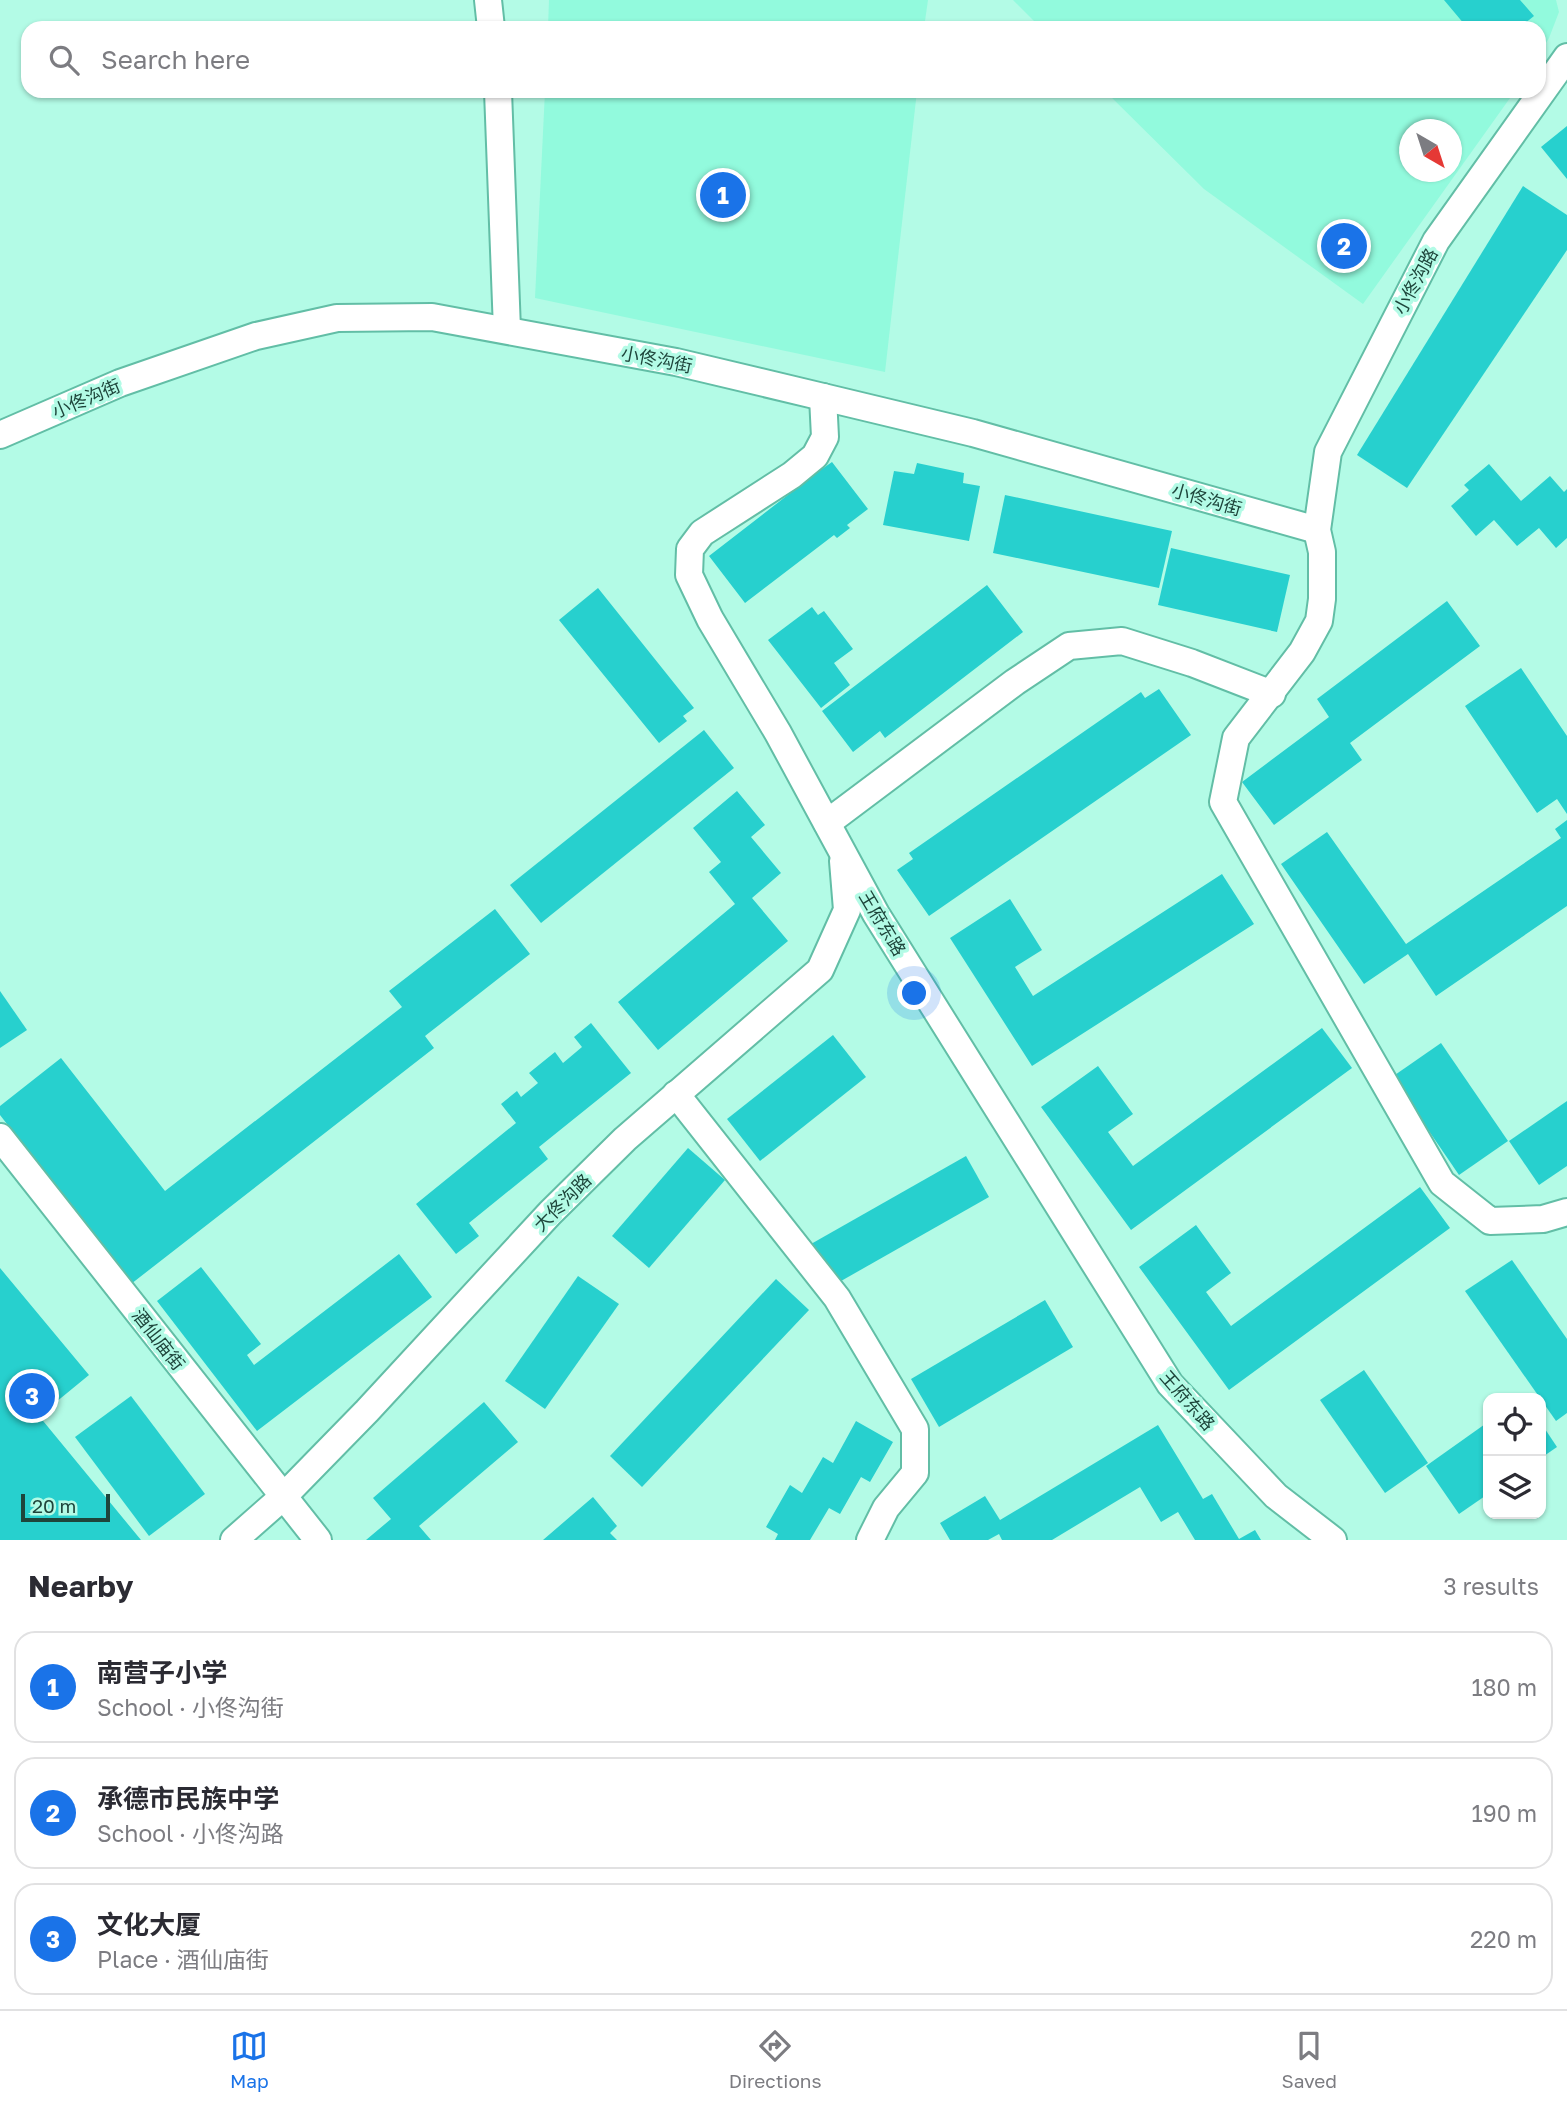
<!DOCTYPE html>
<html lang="en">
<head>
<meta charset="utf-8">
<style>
	:root { --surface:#fff; --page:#f2f2f3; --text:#2b2b33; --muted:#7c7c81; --line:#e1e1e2; --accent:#1a73e8 }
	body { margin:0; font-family:"Golos Text","Noto Sans SC",sans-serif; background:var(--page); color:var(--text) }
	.controls { position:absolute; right:21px; bottom:21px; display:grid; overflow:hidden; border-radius:14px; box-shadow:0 2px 5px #0004 }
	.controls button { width:63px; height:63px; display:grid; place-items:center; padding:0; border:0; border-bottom:2px solid var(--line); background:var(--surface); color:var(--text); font:35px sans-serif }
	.compass { position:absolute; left:1399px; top:119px; width:63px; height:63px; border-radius:50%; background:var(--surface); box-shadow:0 2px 5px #0004; rotate:141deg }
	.scale { position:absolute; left:21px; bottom:18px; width:89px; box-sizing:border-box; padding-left:7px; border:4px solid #1e453b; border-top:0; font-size:19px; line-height:24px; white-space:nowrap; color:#1e453b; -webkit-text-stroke:5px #b3fbe6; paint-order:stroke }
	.you { position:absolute; left:915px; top:994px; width:24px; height:24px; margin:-18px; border:5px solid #fff; border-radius:50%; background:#1a73e8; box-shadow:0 0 0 10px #1a73e833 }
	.badge { display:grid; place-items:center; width:46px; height:46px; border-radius:50%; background:var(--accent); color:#fff; font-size:23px; font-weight:700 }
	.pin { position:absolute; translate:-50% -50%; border:4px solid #fff; box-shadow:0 2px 7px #0006 }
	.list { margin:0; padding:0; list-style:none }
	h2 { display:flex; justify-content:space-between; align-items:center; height:91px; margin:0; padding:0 28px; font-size:30px }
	h2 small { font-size:23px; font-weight:400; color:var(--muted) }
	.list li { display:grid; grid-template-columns:46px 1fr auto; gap:21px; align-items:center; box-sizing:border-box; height:112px; margin:0 14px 14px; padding:0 14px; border:2px solid var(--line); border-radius:21px }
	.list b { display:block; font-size:26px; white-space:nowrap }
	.list p { margin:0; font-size:23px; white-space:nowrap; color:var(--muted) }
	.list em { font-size:23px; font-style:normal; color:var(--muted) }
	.icon { flex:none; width:38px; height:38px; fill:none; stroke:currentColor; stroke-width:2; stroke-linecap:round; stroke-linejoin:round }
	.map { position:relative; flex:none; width:1567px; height:1540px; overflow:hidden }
	.search { position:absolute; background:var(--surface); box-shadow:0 2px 5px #0004; left:21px; right:21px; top:21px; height:77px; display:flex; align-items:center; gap:18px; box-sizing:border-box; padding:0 24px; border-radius:21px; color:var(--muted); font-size:26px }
	.sheet { height:469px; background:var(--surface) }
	nav { display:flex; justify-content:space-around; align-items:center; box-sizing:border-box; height:98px; border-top:2px solid var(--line); background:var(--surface); font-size:19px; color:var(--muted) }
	nav a { display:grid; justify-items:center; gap:4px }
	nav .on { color:var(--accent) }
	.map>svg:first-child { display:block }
	.built { fill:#92fadd; fill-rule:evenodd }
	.building { fill:#27d0ce }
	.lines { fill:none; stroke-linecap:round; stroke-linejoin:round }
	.minor-casing { stroke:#62bea6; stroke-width:30 }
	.minor { stroke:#fff; stroke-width:26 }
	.labels { text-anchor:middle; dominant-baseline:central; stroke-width:7; stroke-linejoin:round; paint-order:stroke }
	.street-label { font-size:18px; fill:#1e453b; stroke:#b3fbe6 }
</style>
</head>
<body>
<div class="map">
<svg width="1567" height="1540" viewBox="0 0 1567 1540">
	<rect width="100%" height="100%" fill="#b3fbe6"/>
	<!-- built -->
	<g class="built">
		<path d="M549,0H928L924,28H548Z"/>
		<path d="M1013,0H1556L1559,12L1549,38L1539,55V28H1041Z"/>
		<path d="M545,91H917L885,372L535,298Z"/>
		<path d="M1105,91H1515L1363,304L1204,189ZM1410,130H1452V172H1410Z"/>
	</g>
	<!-- building -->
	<g class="building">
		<path d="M1444,0H1520L1534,16L1519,28H1462L1465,25Z"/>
		<path d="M1567,126V179L1541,147Z"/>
		<path d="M1523,186L1567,215V250L1407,488L1357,455Z"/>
		<path d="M832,462L868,509L847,525L850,528L837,538L834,535L745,603L709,556L793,491L789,487L819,465L822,469Z"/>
		<path d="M917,463L964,473L963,483L980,486L969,541L883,525L894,471L914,474Z"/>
		<path d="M1489,464L1521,501L1550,476L1564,492L1567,489V538L1556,548L1539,528L1517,546L1494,520L1476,536L1451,506L1469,490L1464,485Z"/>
		<path d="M1005,495L1172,531L1159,588L993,553Z"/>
		<path d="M1171,548L1290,575L1277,632L1158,605Z"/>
		<path d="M987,585L1023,632L885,738L880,731L853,752L822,711Z"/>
		<path d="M598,588L694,708L683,716L687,721L659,743L559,620Z"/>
		<path d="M1447,601L1480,646L1350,743L1362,760L1274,825L1242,782L1329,717L1317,699Z"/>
		<path d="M812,607L818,615L824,611L853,649L834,663L850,685L821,708L768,640Z"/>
		<path d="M1521,668L1567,736V814L1557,799L1537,813L1465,706Z"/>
		<path d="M1159,689L1191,735L929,916L897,870L913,859L909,853L1141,692L1145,698Z"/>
		<path d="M704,730L734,768L541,923L510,885Z"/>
		<path d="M737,791L765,825L751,837L781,873L752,898L788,941L658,1050L618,1002L735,904L709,872L721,862L693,828Z"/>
		<path d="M1567,820V906L1436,996L1408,954L1364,984L1281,864L1327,832L1406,944L1561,838L1555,829Z"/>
		<path d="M1222,874L1254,924L1032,1066L950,938L1010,899L1042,950L1015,967L1033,996Z"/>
		<path d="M495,909L530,954L425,1036L434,1048L131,1284L0,1115V1106L61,1058L165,1191L402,1007L389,991Z"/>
		<path d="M0,991L27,1030L0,1048Z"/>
		<path d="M591,1023L631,1073L539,1147L548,1159L469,1223L479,1236L456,1254L416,1204L516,1123L501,1104L517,1091L521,1097L538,1083L529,1073L555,1052L563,1063L582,1047L574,1037Z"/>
		<path d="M1322,1028L1352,1068L1131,1230L1041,1107L1098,1066L1133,1114L1108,1132L1133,1166Z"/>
		<path d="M833,1035L866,1077L760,1161L727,1119Z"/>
		<path d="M1441,1043L1508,1141L1459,1175L1392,1077Z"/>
		<path d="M1567,1101V1166L1539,1185L1509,1141Z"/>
		<path d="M688,1148L725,1180L649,1268L612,1236Z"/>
		<path d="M966,1156L989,1197L834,1285L811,1244Z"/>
		<path d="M1420,1187L1450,1228L1229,1390L1139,1267L1196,1225L1231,1273L1206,1292L1231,1326Z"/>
		<path d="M399,1254L432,1297L257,1431L157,1301L201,1267L261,1344L247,1355L254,1365Z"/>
		<path d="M1512,1260L1567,1339V1413L1556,1421L1465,1291Z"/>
		<path d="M0,1268L89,1375L39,1416L141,1540H0Z"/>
		<path d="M578,1276L619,1304L545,1409L505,1381Z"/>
		<path d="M776,1279L809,1310L642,1487L610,1456Z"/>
		<path d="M1045,1300L1073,1347L939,1427L911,1379Z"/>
		<path d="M1364,1370L1428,1463L1385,1493L1320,1400Z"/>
		<path d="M131,1396L205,1494L149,1536L75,1437Z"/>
		<path d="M484,1402L518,1442L419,1526L431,1540H366L391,1519L373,1498Z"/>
		<path d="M856,1421L893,1442L870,1482L861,1477L840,1514L829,1508L810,1540H775L778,1534L766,1527L790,1485L802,1493L823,1457L833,1463Z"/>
		<path d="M1488,1422V1494L1459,1514L1426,1466Z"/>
		<path d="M1541,1423L1557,1447L1541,1458Z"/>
		<path d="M1158,1425L1203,1499L1212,1494L1239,1539L1255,1530L1261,1540H1195L1178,1512L1161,1522L1140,1487L1052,1540H1002L999,1534L988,1540H950L940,1523L985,1496L1000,1520Z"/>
		<path d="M593,1497L617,1526L610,1533L617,1540H543Z"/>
	</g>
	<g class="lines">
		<!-- minor casing -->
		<g class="minor-casing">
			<g id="minor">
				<path d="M488,0L491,28"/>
				<path d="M1567,57L1436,241L1328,452L1317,530L1322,552V599L1319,621L1302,652L1236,738L1223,802L1442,1183L1490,1221L1543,1219L1567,1212"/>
				<path d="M498,91L507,330"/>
				<path d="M823,397L825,437L815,456L792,475L702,533L690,549L689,575L710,619L778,733L876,914L1170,1384L1276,1496L1333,1540"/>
				<path d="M0,435L120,383L256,336L337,318L432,317L676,362L823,397L973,433L1317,530"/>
				<path d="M827,823L1015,682L1069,646L1122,641L1192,663L1272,694"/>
				<path d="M676,1094L837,1298L915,1429V1473L886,1508L870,1540"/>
				<path d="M0,1137L318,1540"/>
				<path d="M234,1540L284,1496L367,1411L550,1213L625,1139L820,970L847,910L843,861"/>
			</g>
		</g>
		<!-- minor -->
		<use href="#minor" class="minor"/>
	</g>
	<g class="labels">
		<!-- street labels -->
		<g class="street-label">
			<text transform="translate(1415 281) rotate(-62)">小佟沟路</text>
			<text transform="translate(657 359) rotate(11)">小佟沟街</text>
			<text transform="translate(86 398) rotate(-23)">小佟沟街</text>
			<text transform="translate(1207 499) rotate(16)">小佟沟街</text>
			<text transform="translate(883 923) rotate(59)">王府东路</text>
			<text transform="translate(562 1202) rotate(-45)">大佟沟路</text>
			<text transform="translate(159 1339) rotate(52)">酒仙庙街</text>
			<text transform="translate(1188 1400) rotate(49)">王府东路</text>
		</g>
	</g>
</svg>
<div class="controls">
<button><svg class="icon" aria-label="locate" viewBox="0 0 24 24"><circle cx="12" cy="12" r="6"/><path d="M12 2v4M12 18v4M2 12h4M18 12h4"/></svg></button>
<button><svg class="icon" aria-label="layers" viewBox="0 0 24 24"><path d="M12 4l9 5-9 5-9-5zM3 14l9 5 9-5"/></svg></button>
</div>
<svg class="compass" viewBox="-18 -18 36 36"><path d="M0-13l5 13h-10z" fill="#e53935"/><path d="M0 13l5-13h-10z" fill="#7c7c81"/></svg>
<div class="scale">20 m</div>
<div class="you"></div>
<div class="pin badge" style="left:723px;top:195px">1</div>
<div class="pin badge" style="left:1344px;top:246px">2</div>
<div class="pin badge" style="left:32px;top:1396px">3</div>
<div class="search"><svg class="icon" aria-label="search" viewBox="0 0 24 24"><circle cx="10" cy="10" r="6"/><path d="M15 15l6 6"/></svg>Search here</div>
</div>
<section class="sheet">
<h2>Nearby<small>3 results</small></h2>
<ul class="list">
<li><span class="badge">1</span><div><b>南营子小学</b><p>School · 小佟沟街</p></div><em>180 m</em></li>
<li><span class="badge">2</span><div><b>承德市民族中学</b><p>School · 小佟沟路</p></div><em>190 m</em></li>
<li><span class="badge">3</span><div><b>文化大厦</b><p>Place · 酒仙庙街</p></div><em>220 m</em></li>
</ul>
</section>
<nav>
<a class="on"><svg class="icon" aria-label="map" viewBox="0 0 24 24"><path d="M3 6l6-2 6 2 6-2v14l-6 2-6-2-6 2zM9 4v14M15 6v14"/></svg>Map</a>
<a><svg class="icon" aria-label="directions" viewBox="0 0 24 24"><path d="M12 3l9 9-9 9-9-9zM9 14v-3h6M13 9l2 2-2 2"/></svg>Directions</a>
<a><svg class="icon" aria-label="saved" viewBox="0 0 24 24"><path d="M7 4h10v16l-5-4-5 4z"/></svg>Saved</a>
</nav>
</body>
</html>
